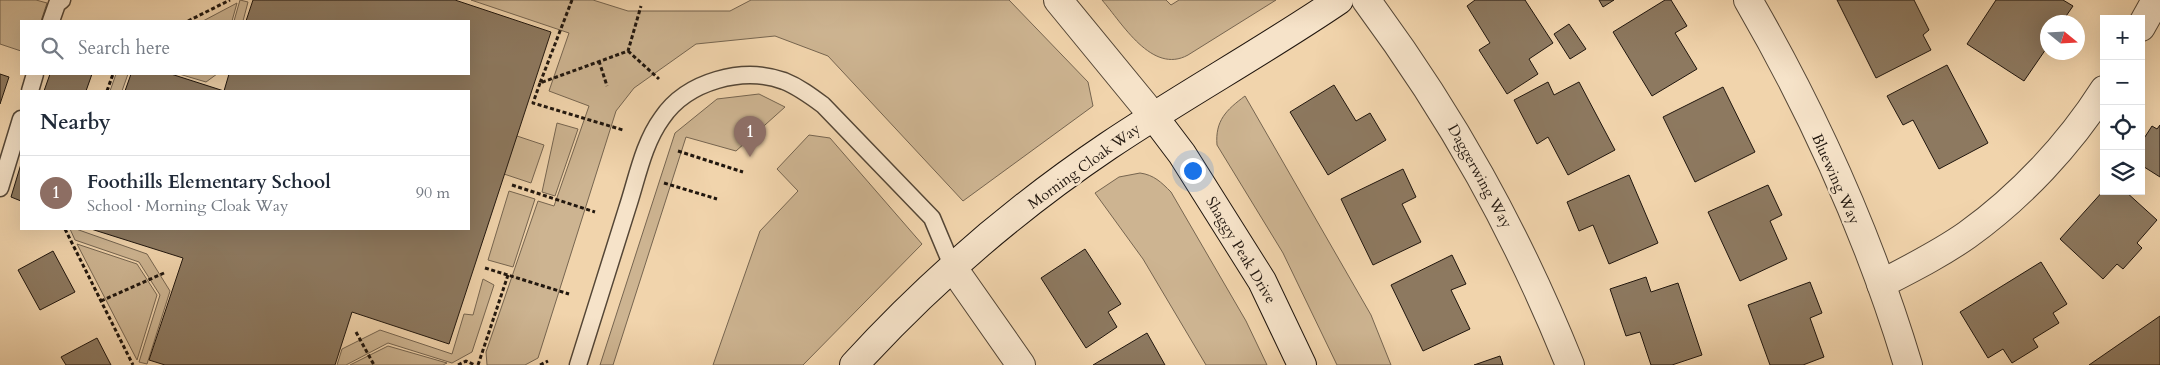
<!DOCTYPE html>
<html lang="en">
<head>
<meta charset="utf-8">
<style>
	:root { --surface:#fff; --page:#f6f6f7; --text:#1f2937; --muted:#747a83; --line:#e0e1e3; --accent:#ea580c }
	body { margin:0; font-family:Cardo,serif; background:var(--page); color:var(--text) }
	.controls { position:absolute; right:15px; top:15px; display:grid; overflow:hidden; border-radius:0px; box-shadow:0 5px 20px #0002 }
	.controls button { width:45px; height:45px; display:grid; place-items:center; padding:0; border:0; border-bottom:1px solid var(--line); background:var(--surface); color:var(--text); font:25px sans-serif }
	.compass { position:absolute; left:2040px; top:15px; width:45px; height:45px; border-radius:50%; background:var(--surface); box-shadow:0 5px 20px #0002; rotate:108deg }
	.you { position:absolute; left:1192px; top:170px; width:18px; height:18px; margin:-12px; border:4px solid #fff; border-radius:50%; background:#1a73e8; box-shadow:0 0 0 8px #1a73e833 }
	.badge { display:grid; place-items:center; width:32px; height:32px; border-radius:50%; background:var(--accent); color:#fff; font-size:16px; font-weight:700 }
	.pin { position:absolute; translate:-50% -41px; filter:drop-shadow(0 1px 2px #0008) }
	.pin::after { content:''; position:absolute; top:26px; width:18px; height:15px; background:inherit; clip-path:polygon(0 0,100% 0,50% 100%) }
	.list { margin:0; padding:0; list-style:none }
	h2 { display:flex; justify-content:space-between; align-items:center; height:65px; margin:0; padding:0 20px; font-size:21px }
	h2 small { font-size:16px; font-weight:400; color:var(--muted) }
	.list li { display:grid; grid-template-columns:32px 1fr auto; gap:15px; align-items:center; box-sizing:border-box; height:75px; padding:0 20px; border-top:1px solid var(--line) }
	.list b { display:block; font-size:19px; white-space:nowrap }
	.list p { margin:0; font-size:16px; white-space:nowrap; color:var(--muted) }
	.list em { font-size:16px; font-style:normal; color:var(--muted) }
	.icon { flex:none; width:28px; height:28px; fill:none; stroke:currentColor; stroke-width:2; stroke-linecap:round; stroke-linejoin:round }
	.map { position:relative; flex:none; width:2160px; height:365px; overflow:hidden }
	.search { position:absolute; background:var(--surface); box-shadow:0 5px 20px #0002; left:20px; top:20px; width:450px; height:55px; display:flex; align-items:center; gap:12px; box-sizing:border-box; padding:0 18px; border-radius:0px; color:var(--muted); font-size:19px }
	.panel { position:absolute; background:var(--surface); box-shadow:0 5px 20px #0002; left:20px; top:90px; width:450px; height:140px; border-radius:0px }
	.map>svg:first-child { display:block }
	.green { fill:#cdb491; stroke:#766550 }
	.building { fill:#8d7960; stroke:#20160e }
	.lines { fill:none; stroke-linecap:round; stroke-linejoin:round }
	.lane-casing { stroke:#544636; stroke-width:19 }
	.street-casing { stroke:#544636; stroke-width:30 }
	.secondary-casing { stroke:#20160e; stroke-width:30 }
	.path { stroke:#20160e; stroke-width:3; stroke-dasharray:4 2.5; stroke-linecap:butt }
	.lane { stroke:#f6e3c9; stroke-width:16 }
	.street { stroke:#f6e3c9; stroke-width:28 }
	.secondary { stroke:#f6e3c9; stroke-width:28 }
	.labels { text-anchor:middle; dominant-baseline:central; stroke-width:5; stroke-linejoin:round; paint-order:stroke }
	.street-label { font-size:15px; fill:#20160e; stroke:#f6e3c9 }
</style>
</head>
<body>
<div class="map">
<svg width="2160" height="365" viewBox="0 0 2160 365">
	<rect width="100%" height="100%" fill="#f1d4ac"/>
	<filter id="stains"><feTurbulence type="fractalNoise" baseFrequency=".004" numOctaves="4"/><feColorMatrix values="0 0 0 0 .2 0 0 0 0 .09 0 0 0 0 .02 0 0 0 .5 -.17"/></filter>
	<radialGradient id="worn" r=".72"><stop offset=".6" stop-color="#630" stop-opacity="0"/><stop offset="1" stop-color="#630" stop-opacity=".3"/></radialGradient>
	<!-- green -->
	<g class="green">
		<path d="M0,0H36L47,3L41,21H21V51L0,44Z"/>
		<path d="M240,0L248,2L243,21H234Z"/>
		<path d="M471,0H593L628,11H730L751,0H1009L1088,82L1093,106L963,201L828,56L775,36L696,44L634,88L616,111L538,358L525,365H487L486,352L538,201L554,206L589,106L549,91L569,33Z"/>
		<path d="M1102,0H1166L1171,5L1179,0H1276L1188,55C1152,75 1122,23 1102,0Z"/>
		<path d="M237,3L232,21H203Z"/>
		<path d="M116,74H128L122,91H110Z"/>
		<path d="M179,74H217L206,82Z"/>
		<path d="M759,94L785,107L736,151L686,137L613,365H600L675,133L717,99Z"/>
		<path d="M1245,96L1371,315L1391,365H1337L1283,253L1217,145C1215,121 1226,110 1245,96Z"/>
		<path d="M557,123L578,129L555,196L542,192Z"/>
		<path d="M514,135L544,145L531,183L501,173Z"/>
		<path d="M809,135L830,138L922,244L803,365H713L760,231L798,191L777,169Z"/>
		<path d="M1140,173C1154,175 1161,182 1171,192L1246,321L1267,365H1206L1143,259L1095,193L1119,177Z"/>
		<path d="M509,191L535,199L513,267L488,260Z"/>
		<path d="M70,229H76L147,254L170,291L147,364L139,362L160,295L139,262L75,240Z"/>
		<path d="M77,244L137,264L157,295L137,360Z"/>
		<path d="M483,279L494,285L472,352L452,363L388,343L346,365H337L342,349L380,330L452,354L464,314L473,315Z"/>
		<path d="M388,346L447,363L443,365H350Z"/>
	</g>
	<!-- building -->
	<g class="building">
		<path d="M253,0H455L551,32L449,344L352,312L335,365H165L149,360L183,258L91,229H469V91H125L131,74H171L224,91L229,74H469V21H246Z"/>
		<path d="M1475,0H1525L1553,43L1529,59L1538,74L1507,94L1479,50L1490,43L1467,6Z"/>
		<path d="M1599,0H1614L1603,7Z"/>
		<path d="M1665,0H1671L1687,26L1675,33L1697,69L1652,96L1613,32Z"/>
		<path d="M1837,0H1914L1929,30L1923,35L1931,50L1876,78Z"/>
		<path d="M1996,0H2063L2073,6L2062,22H2048V46L2024,81L1967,44Z"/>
		<path d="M1569,24L1586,49L1570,59L1554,34Z"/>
		<path d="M1947,65L1988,143L1939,169L1913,120L1903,125L1887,96Z"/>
		<path d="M0,74L9,77L0,104Z"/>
		<path d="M50,74H92L86,91H44Z"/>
		<path d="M1548,82L1554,95L1579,82L1615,150L1568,175L1548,137L1537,144L1514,100Z"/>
		<path d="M1334,85L1356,121L1370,113L1386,140L1328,175L1290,112Z"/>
		<path d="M1723,87L1755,152L1695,182L1663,117Z"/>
		<path d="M2160,125V177L2141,165L2143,150L2141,143L2152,126L2157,129Z"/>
		<path d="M21,164V201L11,197Z"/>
		<path d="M1403,169L1416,197L1402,204L1421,242L1373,265L1341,199Z"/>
		<path d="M1629,175L1658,243L1609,264L1593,225L1579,231L1567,202Z"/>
		<path d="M1768,185L1782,215L1770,221L1787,259L1740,281L1708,212Z"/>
		<path d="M2104,190L2125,191L2157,220L2137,243L2142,248L2123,269L2117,264L2103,279L2060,239Z"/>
		<path d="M1085,249L1121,304L1108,312L1117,327L1086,348L1041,278Z"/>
		<path d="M53,251L75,292L40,310L18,270Z"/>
		<path d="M1452,255L1466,284L1451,290L1470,329L1423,351L1391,285Z"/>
		<path d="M2041,262L2067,304L2053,313L2059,323L2033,339L2038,347L2012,363L2003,349L1988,358L1960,312Z"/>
		<path d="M1646,277L1651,292L1678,283L1702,355L1672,365H1651L1640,332L1626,336L1610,289Z"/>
		<path d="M1810,282L1822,313L1810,318L1824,357L1803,365H1770L1748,305Z"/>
		<path d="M2160,316V365H2089Z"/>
		<path d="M1147,333L1165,365H1093Z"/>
		<path d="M97,338L111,365H66L61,357Z"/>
		<path d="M1500,356L1503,365H1474Z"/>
	</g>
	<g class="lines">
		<!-- lane casing -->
		<g class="lane-casing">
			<g id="lane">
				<path d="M51,21L57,4L62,0"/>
				<path d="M30,91L35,74"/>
				<path d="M0,188L21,119"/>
				<path d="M578,365C594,313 611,261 627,209C637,179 643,144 662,118C687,81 743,66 784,81C799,87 811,96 823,105L932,218L953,268"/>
			</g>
		</g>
		<!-- street casing -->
		<g class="street-casing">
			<g id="street">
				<path d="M1058,0L1154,117"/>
				<path d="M1366,0C1452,116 1516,231 1570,365"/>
				<path d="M1748,0C1814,114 1870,239 1908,365"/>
				<path d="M2141,27L2156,0"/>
				<path d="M953,268L1021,365"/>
				<path d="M1881,284C1910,269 1940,254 1967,235C2020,197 2069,145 2104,90"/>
			</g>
		</g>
		<!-- secondary casing -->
		<g class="secondary-casing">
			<g id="secondary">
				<path d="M1154,117L1182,154L1262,281L1302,365"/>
				<path d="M854,365C929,283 1016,208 1108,146C1184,95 1264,51 1339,0"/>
			</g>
		</g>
		<!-- path -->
		<g class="path">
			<path d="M572,0L540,83L628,51L641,6"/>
			<path d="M188,21L230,0"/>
			<path d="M628,51L659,79"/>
			<path d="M599,61L607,86"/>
			<path d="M540,83L533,103L623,130"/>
			<path d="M107,91L113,74"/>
			<path d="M678,151L743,172"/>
			<path d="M664,183L717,199"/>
			<path d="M512,185L595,212"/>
			<path d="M65,229L133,365"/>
			<path d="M485,268L569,294"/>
			<path d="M101,301L164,273"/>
			<path d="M356,332L374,365"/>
			<path d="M458,365L466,361L475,365"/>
			<path d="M478,365L508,275"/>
			<path d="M540,365L548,361"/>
		</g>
		<!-- lane -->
		<use href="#lane" class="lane"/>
		<!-- street -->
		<use href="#street" class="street"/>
		<!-- secondary -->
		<use href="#secondary" class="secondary"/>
	</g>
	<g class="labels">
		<!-- street labels -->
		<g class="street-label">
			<text transform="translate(1084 166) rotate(-36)">Morning Cloak Way</text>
			<text transform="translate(1480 176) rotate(61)">Daggerwing Way</text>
			<text transform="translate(1836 179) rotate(66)">Bluewing Way</text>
			<text transform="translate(1241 250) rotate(59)">Shaggy Peak Drive</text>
		</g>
	</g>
	<rect width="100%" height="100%" filter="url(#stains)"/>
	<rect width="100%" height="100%" fill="url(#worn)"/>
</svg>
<div class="controls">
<button>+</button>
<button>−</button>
<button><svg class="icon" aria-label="locate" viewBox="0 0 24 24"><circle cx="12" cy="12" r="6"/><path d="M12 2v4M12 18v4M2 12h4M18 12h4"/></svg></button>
<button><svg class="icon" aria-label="layers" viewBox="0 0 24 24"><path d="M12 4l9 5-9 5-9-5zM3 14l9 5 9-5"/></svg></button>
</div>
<svg class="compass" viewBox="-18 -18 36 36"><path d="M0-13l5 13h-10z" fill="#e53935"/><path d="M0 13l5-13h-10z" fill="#747a83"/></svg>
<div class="you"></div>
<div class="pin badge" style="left:750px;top:157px;background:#8d6e63">1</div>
<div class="search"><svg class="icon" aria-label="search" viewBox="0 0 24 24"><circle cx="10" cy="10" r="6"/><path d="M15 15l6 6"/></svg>Search here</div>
<section class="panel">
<h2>Nearby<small></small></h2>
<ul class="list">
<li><span class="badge" style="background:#8d6e63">1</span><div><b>Foothills Elementary School</b><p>School · Morning Cloak Way</p></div><em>90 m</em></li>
</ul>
</section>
</div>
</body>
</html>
